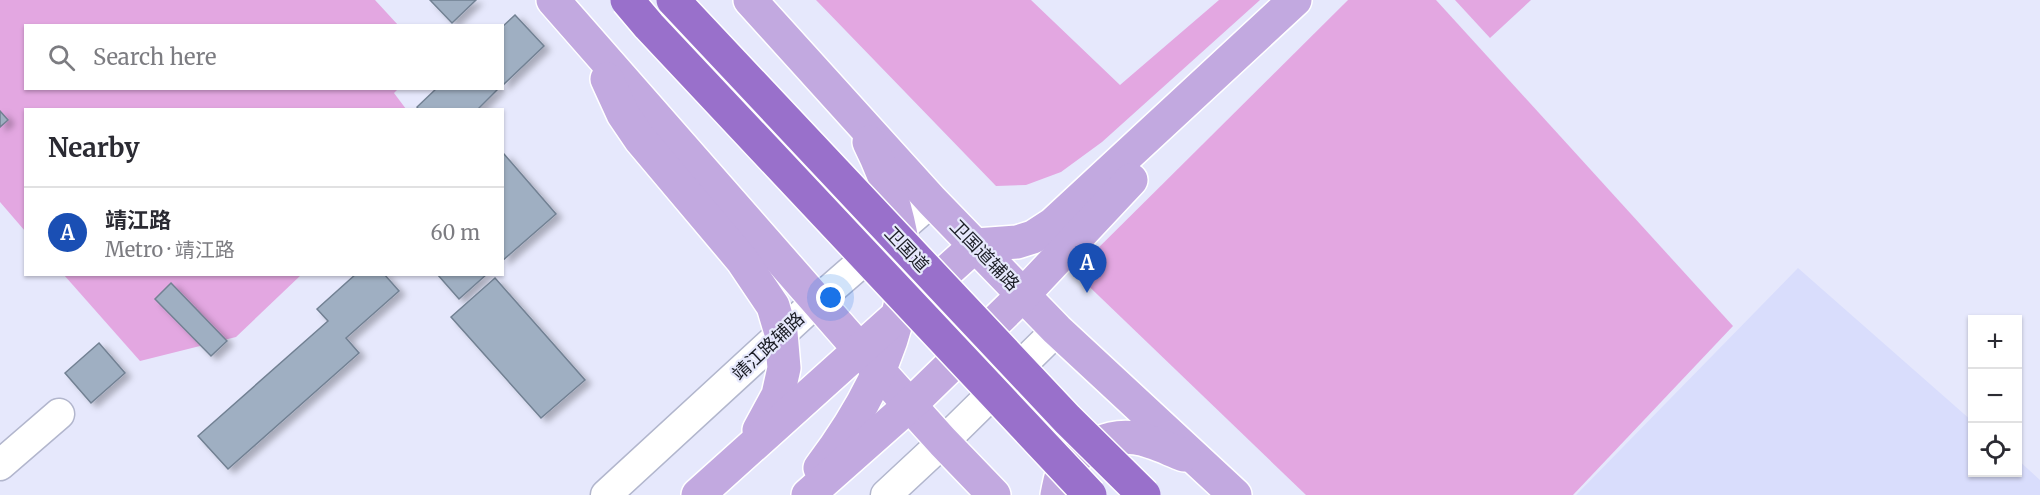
<!DOCTYPE html>
<html lang="en">
<head>
<meta charset="utf-8">
<style>
	:root { --surface:#fff; --page:#f2f2f3; --text:#2b2b33; --muted:#7c7c81; --line:#e1e1e2; --accent:#308659 }
	body { margin:0; font-family:Merriweather,"Noto Sans SC",serif; background:var(--page); color:var(--text) }
	.controls { position:absolute; right:18px; bottom:18px; display:grid; overflow:hidden; border-radius:0px; box-shadow:0 2px 4px #0004 }
	.controls button { width:54px; height:54px; display:grid; place-items:center; padding:0; border:0; border-bottom:2px solid var(--line); background:var(--surface); color:var(--text); font:30px sans-serif }
	.you { position:absolute; left:831px; top:298px; width:21px; height:21px; margin:-15px; border:4px solid #fff; border-radius:50%; background:#1a73e8; box-shadow:0 0 0 9px #1a73e833 }
	.badge { display:grid; place-items:center; width:39px; height:39px; border-radius:50%; background:var(--accent); color:#fff; font-size:20px; font-weight:700 }
	.pin { position:absolute; translate:-50% -50px; filter:drop-shadow(0 2px 3px #0008) }
	.pin::after { content:''; position:absolute; top:32px; width:21px; height:18px; background:inherit; clip-path:polygon(0 0,100% 0,50% 100%) }
	.list { margin:0; padding:0; list-style:none }
	h2 { display:flex; justify-content:space-between; align-items:center; height:78px; margin:0; padding:0 24px; font-size:26px }
	h2 small { font-size:20px; font-weight:400; color:var(--muted) }
	.list li { display:grid; grid-template-columns:39px 1fr auto; gap:18px; align-items:center; box-sizing:border-box; height:90px; padding:0 24px; border-top:2px solid var(--line) }
	.list b { display:block; font-size:22px; white-space:nowrap }
	.list p { margin:0; font-size:20px; white-space:nowrap; color:var(--muted) }
	.list em { font-size:20px; font-style:normal; color:var(--muted) }
	.icon { flex:none; width:33px; height:33px; fill:none; stroke:currentColor; stroke-width:2; stroke-linecap:round; stroke-linejoin:round }
	.map { position:relative; flex:none; width:2040px; height:495px; overflow:hidden }
	.search { position:absolute; background:var(--surface); box-shadow:0 2px 4px #0004; left:24px; top:24px; width:480px; height:66px; display:flex; align-items:center; gap:15px; box-sizing:border-box; padding:0 21px; border-radius:0px; color:var(--muted); font-size:22px }
	.panel { position:absolute; background:var(--surface); box-shadow:0 2px 4px #0004; left:24px; top:108px; width:480px; height:168px; border-radius:0px }
	.map>svg:first-child { display:block }
	.built { fill:#d9ddfc }
	.green { fill:#e3a7e1 }
	.building { fill:#9fafc2; stroke:#728193; stroke-width:1.5; filter:url(#shadow) }
	.lines { fill:none; stroke-linecap:round; stroke-linejoin:round }
	.minor-casing { stroke:#b2b6cd; stroke-width:33 }
	.major-casing { stroke:#fff; stroke-width:36 }
	.minor { stroke:#fff; stroke-width:30 }
	.major { stroke:#c2a9e0; stroke-width:33 }
	.highway-bridge-casing { stroke:#fff; stroke-width:36; stroke-linecap:butt }
	.highway-bridge { stroke:#9970cb; stroke-width:33 }
	.labels { text-anchor:middle; dominant-baseline:central; stroke-width:4.5; stroke-linejoin:round; paint-order:stroke }
	.street-label { font-size:18px; fill:#1b1d25; stroke:#e6e8fc }
</style>
</head>
<body>
<div class="map">
<svg width="2040" height="495" viewBox="0 0 2040 495">
	<defs>
		<filter id="shadow"><feDropShadow dx="6" dy="4" stdDeviation="3" flood-color="#0004"/></filter>
	</defs>
	<rect width="100%" height="100%" fill="#e6e8fc"/>
	<!-- built -->
	<path class="built" d="M1798,268L1972,421V472H2018V460L2040,480V495H1576Z"/>
	<!-- green -->
	<g class="green">
		<path d="M0,0H375L398,25L26,26V88L398,89L394,93L406,109L26,110L25,231L0,202Z"/>
		<path d="M816,0H1031L1120,85L1219,0H1260L1102,142L1061,172L1026,185L996,186Z"/>
		<path d="M1348,0H1436L1733,326L1573,495H1306L1074,272Z"/>
		<path d="M1455,0H1531L1490,38Z"/>
		<path d="M64,275H301L236,337L140,361Z"/>
	</g>
	<!-- building -->
	<g class="building">
		<path d="M430,0H476L452,23Z"/>
		<path d="M515,15L544,46L502,86V27Z"/>
		<path d="M437,88H499L477,110H419L417,107Z"/>
		<path d="M0,111L8,120L0,127Z"/>
		<path d="M504,154L556,214L502,261V156Z"/>
		<path d="M356,274H384L399,291L346,338L359,353L228,469L198,436L328,321L317,309Z"/>
		<path d="M437,274H487L459,299Z"/>
		<path d="M495,278L585,380L541,418L451,317Z"/>
		<path d="M171,283L227,341L211,356L155,299Z"/>
		<path d="M99,343L125,373L91,403L65,373Z"/>
	</g>
	<g class="lines">
		<!-- minor casing -->
		<g class="minor-casing">
			<g id="minor">
				<path d="M0,465L59,414"/>
				<path d="M606,495L817,301L932,201"/>
				<path d="M886,495L943,442L1057,330"/>
			</g>
		</g>
		<!-- major casing -->
		<g class="major-casing">
			<g id="major">
				<path d="M553,0L860,350L943,442L994,495"/>
				<path d="M750,0L932,201L1057,330L1235,495"/>
				<path d="M607,79L623,114L640,139L742,260L773,306L781,333L784,368L778,395L759,430"/>
				<path d="M820,468C857,419 890,362 901,301C902,293 904,285 905,278C905,232 889,182 869,142"/>
				<path d="M698,495L976,245L1017,242L1033,237L1053,224L1295,0"/>
				<path d="M808,495L911,404L1023,295L1131,180"/>
				<path d="M1057,495C1059,486 1060,475 1065,468C1082,448 1109,434 1135,438C1151,440 1168,449 1184,455"/>
			</g>
		</g>
		<!-- minor -->
		<use href="#minor" class="minor"/>
		<!-- major -->
		<use href="#major" class="major"/>
		<!-- highway-bridge casing -->
		<g class="highway-bridge-casing">
			<g id="highway-bridge">
				<path d="M627,0L649,26L1090,495"/>
				<path d="M673,0L1067,419L1144,495"/>
			</g>
		</g>
		<!-- highway-bridge -->
		<use href="#highway-bridge" class="highway-bridge"/>
	</g>
	<g class="labels">
		<!-- street labels -->
		<g class="street-label">
			<text transform="translate(907 249) rotate(47)">卫国道</text>
			<text transform="translate(985 255) rotate(46)">卫国道辅路</text>
			<text transform="translate(768 346) rotate(-43)">靖江路辅路</text>
		</g>
	</g>
</svg>
<div class="controls">
<button>+</button>
<button>−</button>
<button><svg class="icon" aria-label="locate" viewBox="0 0 24 24"><circle cx="12" cy="12" r="6"/><path d="M12 2v4M12 18v4M2 12h4M18 12h4"/></svg></button>
</div>
<div class="you"></div>
<div class="pin badge" style="left:1087px;top:293px;background:#1a4fb4">A</div>
<div class="search"><svg class="icon" aria-label="search" viewBox="0 0 24 24"><circle cx="10" cy="10" r="6"/><path d="M15 15l6 6"/></svg>Search here</div>
<section class="panel">
<h2>Nearby<small></small></h2>
<ul class="list">
<li><span class="badge" style="background:#1a4fb4">A</span><div><b>靖江路</b><p>Metro · 靖江路</p></div><em>60 m</em></li>
</ul>
</section>
</div>
</body>
</html>
